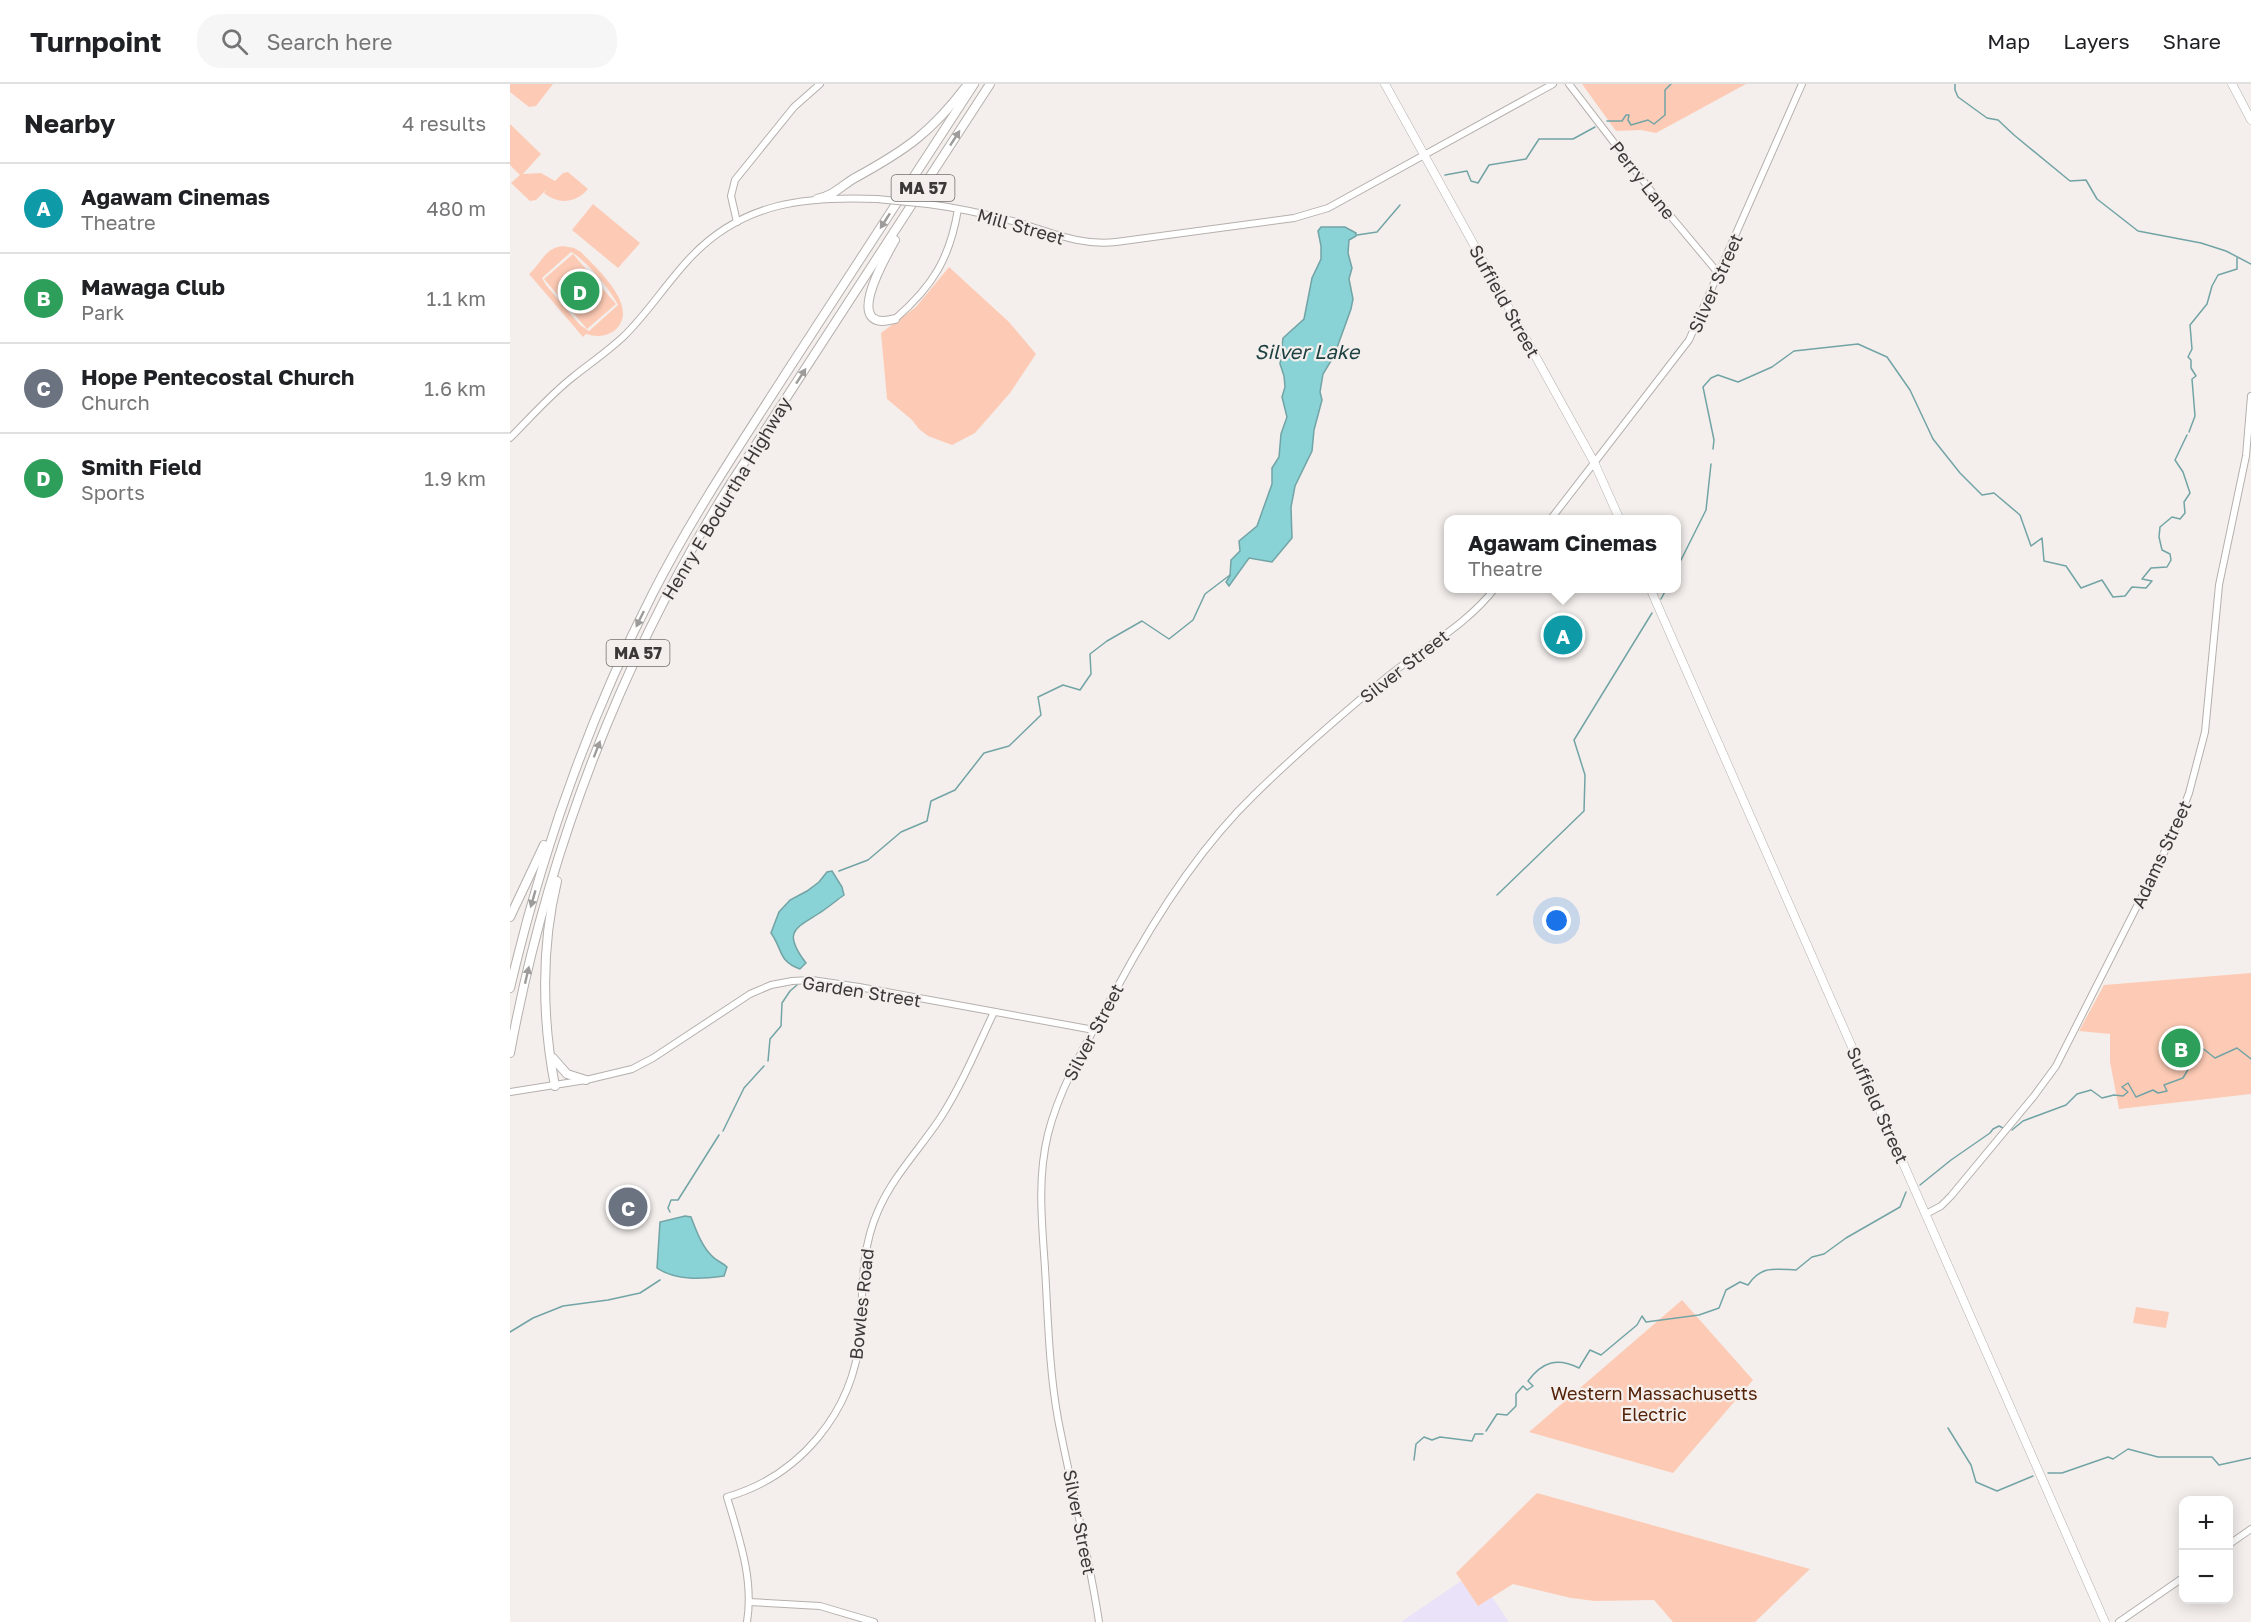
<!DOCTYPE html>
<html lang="en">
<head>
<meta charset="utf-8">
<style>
	:root { --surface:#fff; --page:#f6f6f6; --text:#202124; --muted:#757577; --line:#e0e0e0; --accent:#775a2d }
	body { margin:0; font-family:"Golos Text",sans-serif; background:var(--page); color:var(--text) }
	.controls { position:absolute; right:18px; bottom:18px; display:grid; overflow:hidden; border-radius:12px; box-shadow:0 3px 15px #0003 }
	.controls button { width:54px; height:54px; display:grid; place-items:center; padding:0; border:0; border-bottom:2px solid var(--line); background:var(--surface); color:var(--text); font:30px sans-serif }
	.you { position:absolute; left:1047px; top:837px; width:21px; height:21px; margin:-15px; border:4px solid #fff; border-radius:50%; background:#1a73e8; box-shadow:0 0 0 9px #1a73e833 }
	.badge { display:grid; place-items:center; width:39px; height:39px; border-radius:50%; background:var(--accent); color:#fff; font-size:20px; font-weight:700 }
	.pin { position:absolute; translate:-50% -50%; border:3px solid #fff; box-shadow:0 2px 6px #0006 }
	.popup { position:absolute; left:934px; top:431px; width:237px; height:78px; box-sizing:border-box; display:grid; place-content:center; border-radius:12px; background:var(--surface); filter:drop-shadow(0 2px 4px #0005); font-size:20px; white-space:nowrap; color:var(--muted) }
	.popup b { font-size:22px; color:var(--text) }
	.popup::after { content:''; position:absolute; left:50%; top:100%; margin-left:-12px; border:12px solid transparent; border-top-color:var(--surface) }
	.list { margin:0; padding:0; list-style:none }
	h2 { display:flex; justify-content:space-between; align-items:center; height:78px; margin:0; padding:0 24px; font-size:26px }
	h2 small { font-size:20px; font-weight:400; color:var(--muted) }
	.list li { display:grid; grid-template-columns:39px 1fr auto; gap:18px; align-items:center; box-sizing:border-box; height:90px; padding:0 24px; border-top:2px solid var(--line) }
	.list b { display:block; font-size:22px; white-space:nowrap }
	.list p { margin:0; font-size:20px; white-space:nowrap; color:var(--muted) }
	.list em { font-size:20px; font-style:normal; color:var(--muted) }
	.icon { flex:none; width:33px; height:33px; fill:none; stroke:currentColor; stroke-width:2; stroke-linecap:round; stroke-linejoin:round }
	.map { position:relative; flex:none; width:1741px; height:1538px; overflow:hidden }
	header { display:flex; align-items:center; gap:36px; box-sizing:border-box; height:84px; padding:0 30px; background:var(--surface); border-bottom:2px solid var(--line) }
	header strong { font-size:28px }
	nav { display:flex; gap:33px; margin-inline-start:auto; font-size:21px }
	.search { width:420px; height:54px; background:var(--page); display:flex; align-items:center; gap:15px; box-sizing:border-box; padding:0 21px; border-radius:24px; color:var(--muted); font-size:22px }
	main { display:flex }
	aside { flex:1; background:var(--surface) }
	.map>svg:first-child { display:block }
	.industrial { fill:#e9e2f8 }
	.green { fill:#fdcbb5; fill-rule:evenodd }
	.water { fill:#89d2d5; stroke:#72a4a6; stroke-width:1.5 }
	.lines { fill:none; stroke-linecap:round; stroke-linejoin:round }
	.stream { stroke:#72a4a6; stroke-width:1.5 }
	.minor-casing { stroke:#b5b0ad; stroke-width:8 }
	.major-casing { stroke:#b5b0ad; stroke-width:9 }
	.highway-casing { stroke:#b5b0ad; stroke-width:10 }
	.minor { stroke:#fff; stroke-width:6 }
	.major { stroke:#fff; stroke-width:8 }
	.highway { stroke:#fff; stroke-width:8 }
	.minor-bridge-casing { stroke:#b5b0ad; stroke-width:8; stroke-linecap:butt }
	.minor-bridge { stroke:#fff; stroke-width:6 }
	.oneway { fill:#9d9c9b }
	.labels { text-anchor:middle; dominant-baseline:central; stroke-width:4.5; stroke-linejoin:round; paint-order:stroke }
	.shield { fill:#f4efec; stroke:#726f6d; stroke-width:1.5 }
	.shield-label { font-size:16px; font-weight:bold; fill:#3b3837 }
	.street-label { font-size:18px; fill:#3b3837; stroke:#f4efec }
	.park-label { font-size:18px; fill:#542208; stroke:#f4efec }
	.water-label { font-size:20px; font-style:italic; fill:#1b3f41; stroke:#f4efec }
</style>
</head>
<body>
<header>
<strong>Turnpoint</strong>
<div class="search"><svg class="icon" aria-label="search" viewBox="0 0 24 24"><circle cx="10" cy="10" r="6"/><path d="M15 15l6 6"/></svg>Search here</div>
<nav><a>Map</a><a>Layers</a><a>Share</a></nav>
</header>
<main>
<aside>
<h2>Nearby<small>4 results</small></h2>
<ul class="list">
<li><span class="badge" style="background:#0f9aa8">A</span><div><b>Agawam Cinemas</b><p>Theatre</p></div><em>480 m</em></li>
<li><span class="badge" style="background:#2e9e5b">B</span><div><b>Mawaga Club</b><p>Park</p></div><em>1.1 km</em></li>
<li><span class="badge" style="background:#6b7280">C</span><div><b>Hope Pentecostal Church</b><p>Church</p></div><em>1.6 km</em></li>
<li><span class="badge" style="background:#2e9e5b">D</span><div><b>Smith Field</b><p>Sports</p></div><em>1.9 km</em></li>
</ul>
</aside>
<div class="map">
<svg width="1741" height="1538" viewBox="0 0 1741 1538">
	<rect width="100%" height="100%" fill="#f4efec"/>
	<!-- industrial -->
	<path class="industrial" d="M951,1497L968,1522L982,1513L999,1538H891Z"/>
	<!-- green -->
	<g class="green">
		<path d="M0,0H43L26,22L19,23L0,8Z"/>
		<path d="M1072,0H1236L1146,49L1131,46L1106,47Z"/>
		<path d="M0,40L31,70L13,90L31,89L45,97L53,89L58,88L78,105C66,119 49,121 34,109L37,105L26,116L20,117L1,99L10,91L0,81Z"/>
		<path d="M83,120L130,159L108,184L62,146Z"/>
		<path d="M53,162L64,164L71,168C87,185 132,224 104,247C95,253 86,253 76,250L73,253L19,190C32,179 34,164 53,162ZM61,168C74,174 102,208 108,221L79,247L70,241L36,201L32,194Z"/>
		<path d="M63,170L106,220L77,245L34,195Z"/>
		<path d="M439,183L499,238L526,270L500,309L465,349L442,361L418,352L409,345L402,336L377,315L371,249L406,223Z"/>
		<path d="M1741,889V1010L1609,1025L1600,978V950L1569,947L1594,901Z"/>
		<path d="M1172,1216L1243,1296L1163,1389L1019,1348Z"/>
		<path d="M1626,1223L1659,1228L1656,1244L1623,1239Z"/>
		<path d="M1027,1409L1300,1485L1245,1538H1163L1144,1516L1085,1517L1061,1514L1003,1500L968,1522L946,1489Z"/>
	</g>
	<!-- water -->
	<g class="water">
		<path d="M811,143H835L846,149V152L839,156L838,169L842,184L839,195L843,215L841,225L824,272L813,290L810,308L812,316L804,346L802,367L785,402L781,423L782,454L762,478L739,474L719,502L716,498L720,492L721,476L730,467L729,457L747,442L762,400V384L769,373L771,350L777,333L772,313L775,303L774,292L770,280L773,254L794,235L802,194L811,175V162L808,147Z"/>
		<path d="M322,787L332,803L334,811C327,816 321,821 314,826C288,844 270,845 296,879L290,885C268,877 273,866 261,849L269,828L280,816L297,807L309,798L317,788Z"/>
		<path d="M175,1132L181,1133C186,1146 192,1163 202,1172C206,1177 212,1178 217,1183L214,1192C192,1195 166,1197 147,1184L150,1138Z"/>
	</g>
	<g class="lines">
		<!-- stream -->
		<g class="stream">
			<path d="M1445,0V6L1448,13L1477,34L1488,36L1504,51L1560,97L1576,96L1587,115L1628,147L1691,159L1716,167L1741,180"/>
			<path d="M1097,37H1112L1116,31H1119L1118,36L1121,41L1138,36L1144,40L1155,31V6L1161,0"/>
			<path d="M935,91L957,87L961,97L968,99L979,81L1016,75L1029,55H1063L1085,43"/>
			<path d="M847,151L867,148L890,121"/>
			<path d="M1679,348L1685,332L1682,295L1686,292L1681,284V276L1678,273L1682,265L1680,241L1697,220L1702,202L1708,191L1727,185V174"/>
			<path d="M1203,365L1204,356L1193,303L1201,294L1208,291L1228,298L1262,283L1284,267L1348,260L1377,273L1400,306L1423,355L1450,389L1472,411L1484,409L1510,431L1521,462L1532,454L1534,477L1556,482L1571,504L1592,496L1603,513L1615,512L1622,503L1636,504L1642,497L1632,495L1641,484L1657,483L1661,476L1660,470L1652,466L1649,453L1650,443L1662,433L1670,435L1675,429L1674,418L1680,409L1673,388L1665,376L1677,351"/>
			<path d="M1167,484L1196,426L1201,380"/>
			<path d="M1151,515L1157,504"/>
			<path d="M329,787L358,776L391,748L417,737L421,717L445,706L474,669L499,662L531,631L528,613L553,601L570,606L581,590L580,570L597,557L632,537L659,555L683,536L695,510L720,491"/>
			<path d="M987,811L1074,727L1075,691L1064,656L1142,529"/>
			<path d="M258,977L260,955L271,942L272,919L280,907L287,901"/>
			<path d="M1502,1046L1513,1037L1556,1021L1567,1010L1581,1006L1592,1014L1604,1011L1613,1012L1618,1008L1612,1003L1618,999L1626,1013L1643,1006L1648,1009L1657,1007L1654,1001L1673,994L1691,963L1705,974L1727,964L1741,975"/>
			<path d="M213,1047L234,1004L254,982"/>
			<path d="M1410,1101L1441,1076L1480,1049L1483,1045L1489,1042L1493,1044"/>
			<path d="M160,1128L158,1124L161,1116H168L209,1051"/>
			<path d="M0,1248L23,1234L53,1222L98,1216L130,1209L150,1196"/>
			<path d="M1438,1344L1461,1381L1466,1398L1487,1407L1523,1392"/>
			<path d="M976,1347L987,1330L997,1331L1006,1322V1310L1013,1302L1017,1306L1023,1302L1018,1297C1032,1278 1047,1273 1069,1284L1080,1266L1091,1271L1127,1241L1132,1232L1136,1238L1189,1231L1209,1224L1216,1206L1230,1198L1238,1201C1251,1181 1266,1185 1286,1186L1302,1173L1314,1170L1336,1154L1390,1123L1396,1108"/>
			<path d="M904,1376L906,1360L914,1353L922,1356L930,1353L962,1357L965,1350H973"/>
			<path d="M1538,1389H1552L1598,1373L1603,1375L1618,1365L1648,1373H1702L1709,1381L1741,1374"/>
		</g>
		<!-- minor casing -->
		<g class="minor-casing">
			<g id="minor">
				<path d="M1059,0L1158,129L1209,190"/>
				<path d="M418,120C449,124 480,131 510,139C543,149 571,162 606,158L784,134L818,124L1043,0"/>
				<path d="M227,138L221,112L225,96L284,23L310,0"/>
				<path d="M385,235C423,202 440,174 448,125"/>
				<path d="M0,354C21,333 40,311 63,293C79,280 97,268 113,253C138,229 157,198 181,173C233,118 296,112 367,115"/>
				<path d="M1040,436L1179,256L1292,0"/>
				<path d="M0,1008L76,996L122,985L143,974L240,910L261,901L282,897L302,896L349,903L584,946"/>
				<path d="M1416,1130L1431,1122L1441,1112L1524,1012L1546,982L1663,751L1679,709L1695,648L1709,501L1736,372L1741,312"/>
				<path d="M1718,1461L1741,1445"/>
				<path d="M239,1518L310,1522L364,1538"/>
				<path d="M237,1538C244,1495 229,1454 217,1413C290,1392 343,1328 350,1252C353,1209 350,1167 368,1127C383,1092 410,1065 431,1033C452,1000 467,964 484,928"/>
				<path d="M589,1538C579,1470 561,1403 548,1335C539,1285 538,1234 535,1184C532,1139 527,1095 538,1050C551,998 582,950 608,902C644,835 689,764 745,710C787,669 832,630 877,593C913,564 957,541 985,504"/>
				<path d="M1609,1538L1674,1493"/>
			</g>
		</g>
		<!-- major casing -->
		<g class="major-casing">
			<g id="major">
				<path d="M875,0L1084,378L1110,436"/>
				<path d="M1722,0L1741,36"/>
				<path d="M1140,504L1595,1538"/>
			</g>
		</g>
		<!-- highway casing -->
		<g class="highway-casing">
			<g id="highway">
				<path d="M307,115C324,111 329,104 343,95C396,66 421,49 458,0"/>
				<path d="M385,235C330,250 376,172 385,156"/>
				<path d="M0,833L34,761"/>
				<path d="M0,904C32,767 79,634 143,509C184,429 234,355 282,280C343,187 403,93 464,0"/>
				<path d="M0,969C37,768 112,573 221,399L480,0"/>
				<path d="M43,974L57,990L76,996"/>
				<path d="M45,1002C32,935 31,863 47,797"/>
			</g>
		</g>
		<!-- minor -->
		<use href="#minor" class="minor"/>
		<!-- major -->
		<use href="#major" class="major"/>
		<!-- highway -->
		<use href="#highway" class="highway"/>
		<!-- minor-bridge casing -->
		<g class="minor-bridge-casing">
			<path id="minor-bridge" d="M367,115L418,120"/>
		</g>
		<!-- minor-bridge -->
		<use href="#minor-bridge" class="minor-bridge"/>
	</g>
	<!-- one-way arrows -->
	<defs><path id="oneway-solid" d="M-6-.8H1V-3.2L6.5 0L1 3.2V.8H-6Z" transform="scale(1.5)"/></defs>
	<g class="oneway">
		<use href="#oneway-solid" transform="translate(445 54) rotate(-57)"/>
		<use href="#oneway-solid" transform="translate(375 137) rotate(123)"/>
		<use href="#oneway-solid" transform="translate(291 292) rotate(-57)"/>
		<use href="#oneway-solid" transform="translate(130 535) rotate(116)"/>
		<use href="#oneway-solid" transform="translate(87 665) rotate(-69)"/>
		<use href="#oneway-solid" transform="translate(23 815) rotate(106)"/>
		<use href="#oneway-solid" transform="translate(17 891) rotate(-77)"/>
	</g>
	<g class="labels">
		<!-- shield labels -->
		<g class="shield">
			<rect x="381.5" y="91" width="63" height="26" rx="4.5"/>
			<rect x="96.5" y="556" width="63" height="26" rx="4.5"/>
		</g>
		<g class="shield-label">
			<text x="413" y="104">MA 57</text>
			<text x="128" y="569">MA 57</text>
		</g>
		<!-- street labels -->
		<g class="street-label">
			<text transform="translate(1133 96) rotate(52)">Perry Lane</text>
			<text transform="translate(511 142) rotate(16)">Mill Street</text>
			<text transform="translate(1205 199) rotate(-66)">Silver Street</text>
			<text transform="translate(995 217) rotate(61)">Suffield Street</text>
			<text transform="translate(216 414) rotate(-59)">Henry E Bodurtha Highway</text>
			<text transform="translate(894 582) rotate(-38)">Silver Street</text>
			<text transform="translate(1651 770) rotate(-65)">Adams Street</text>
			<text transform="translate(352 907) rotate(9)">Garden Street</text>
			<text transform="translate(583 948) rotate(-62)">Silver Street</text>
			<text transform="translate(1368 1021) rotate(66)">Suffield Street</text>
			<text transform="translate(351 1220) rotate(-84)">Bowles Road</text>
			<text transform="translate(570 1438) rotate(79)">Silver Street</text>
		</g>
		<!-- park labels -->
		<g class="park-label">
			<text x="1144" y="1309">Western Massachusetts<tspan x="1144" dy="21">Electric</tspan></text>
		</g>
		<!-- water labels -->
		<g class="water-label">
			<text x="797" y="267">Silver Lake</text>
		</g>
	</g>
</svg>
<div class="controls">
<button>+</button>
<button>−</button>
</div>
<div class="you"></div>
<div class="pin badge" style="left:1053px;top:551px;background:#0f9aa8">A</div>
<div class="popup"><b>Agawam Cinemas</b>Theatre</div>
<div class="pin badge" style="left:1671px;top:964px;background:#2e9e5b">B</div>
<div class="pin badge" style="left:118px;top:1123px;background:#6b7280">C</div>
<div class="pin badge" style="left:70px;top:207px;background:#2e9e5b">D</div>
</div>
</main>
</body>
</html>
